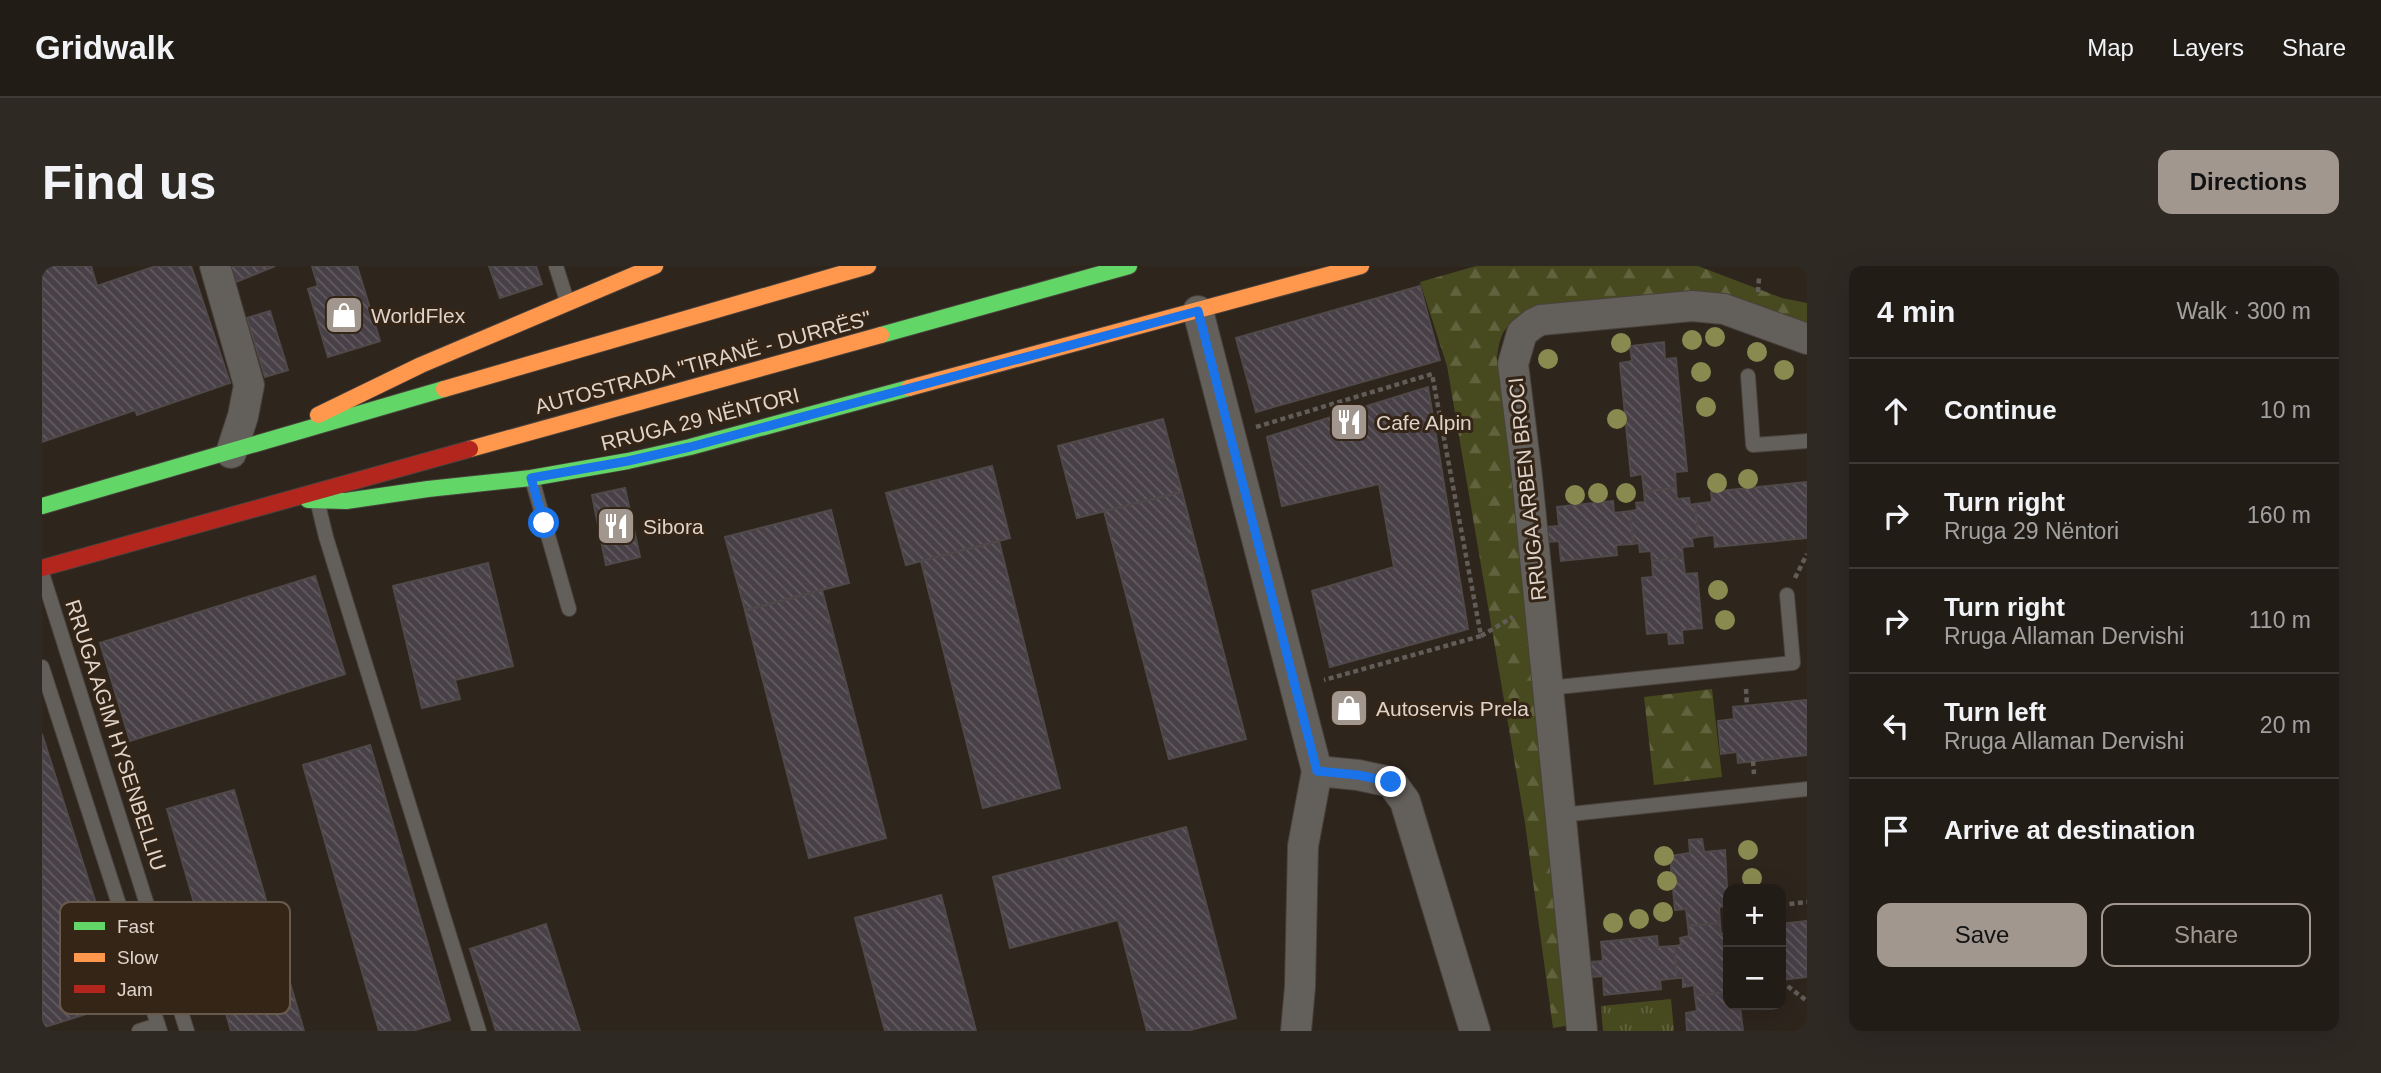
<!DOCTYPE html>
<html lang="en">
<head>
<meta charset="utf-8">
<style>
	:root { --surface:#221c16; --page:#2e2923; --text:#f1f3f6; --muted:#a2a1a1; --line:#3f3a35; --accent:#a1978e }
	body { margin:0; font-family:Arial,sans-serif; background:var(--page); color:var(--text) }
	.controls { position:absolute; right:21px; bottom:21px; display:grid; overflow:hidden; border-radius:14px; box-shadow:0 7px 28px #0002 }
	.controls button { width:63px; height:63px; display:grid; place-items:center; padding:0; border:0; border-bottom:2px solid var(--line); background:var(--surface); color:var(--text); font:35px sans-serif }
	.stop { position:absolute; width:21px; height:21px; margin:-16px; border:5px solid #1a73e8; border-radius:50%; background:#fff }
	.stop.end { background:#1a73e8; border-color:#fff; box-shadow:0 2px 7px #0008 }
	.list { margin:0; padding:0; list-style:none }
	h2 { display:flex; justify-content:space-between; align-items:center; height:91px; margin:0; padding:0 28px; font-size:30px }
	h2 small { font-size:23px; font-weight:400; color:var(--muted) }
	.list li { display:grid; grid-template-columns:46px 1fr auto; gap:21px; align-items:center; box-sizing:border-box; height:105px; padding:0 28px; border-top:2px solid var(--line) }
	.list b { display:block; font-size:26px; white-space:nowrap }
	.list p { margin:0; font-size:23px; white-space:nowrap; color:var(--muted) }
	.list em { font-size:23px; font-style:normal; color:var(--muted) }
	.actions { display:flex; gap:14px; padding:21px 28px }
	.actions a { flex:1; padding:16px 0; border:2px solid var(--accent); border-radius:14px; text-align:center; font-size:24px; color:var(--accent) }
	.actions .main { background:var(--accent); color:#111 }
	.icon { flex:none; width:38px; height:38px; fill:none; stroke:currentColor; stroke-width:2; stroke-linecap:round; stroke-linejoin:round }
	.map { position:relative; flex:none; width:1765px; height:765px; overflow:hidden; border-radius:14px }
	header { display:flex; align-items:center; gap:42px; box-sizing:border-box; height:98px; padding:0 35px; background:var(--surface); border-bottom:2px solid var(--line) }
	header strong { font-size:33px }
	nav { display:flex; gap:38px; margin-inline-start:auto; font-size:24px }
	.intro { display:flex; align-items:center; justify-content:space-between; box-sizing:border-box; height:168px; padding:0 42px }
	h1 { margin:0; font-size:49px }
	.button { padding:18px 32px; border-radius:14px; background:var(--accent); color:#111; font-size:24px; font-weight:700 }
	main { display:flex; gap:42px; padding:0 42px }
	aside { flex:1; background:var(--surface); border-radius:14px; box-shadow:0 7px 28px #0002 }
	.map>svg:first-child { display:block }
	.grass { fill:url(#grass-tufts) }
	.forest { fill:url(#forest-firs) }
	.building { fill:url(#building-back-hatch); stroke:#4f4949; stroke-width:2 }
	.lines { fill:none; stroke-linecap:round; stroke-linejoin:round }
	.lane-casing { stroke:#49413b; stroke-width:16 }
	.street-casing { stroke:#49413b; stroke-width:32 }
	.fast-casing { stroke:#49413b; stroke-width:18 }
	.slow-casing { stroke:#49413b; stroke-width:18 }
	.jam-casing { stroke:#49413b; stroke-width:18 }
	.path { stroke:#625c58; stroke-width:4.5; stroke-dasharray:5 3.5; stroke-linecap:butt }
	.lane { stroke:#635f5b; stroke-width:14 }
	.street { stroke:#635f5b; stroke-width:30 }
	.fast { stroke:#63d668; stroke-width:16 }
	.slow { stroke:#ff974d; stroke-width:16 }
	.jam { stroke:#b3261e; stroke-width:16 }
	.tree { fill:#898a50 }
	.route { stroke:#1a73e8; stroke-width:9 }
	.labels { text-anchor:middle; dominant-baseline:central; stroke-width:6; stroke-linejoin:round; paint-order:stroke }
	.poi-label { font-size:21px; fill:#dfd4cb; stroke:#352516; text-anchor:start }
	.street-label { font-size:21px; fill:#dfd4cb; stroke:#352516 }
	.key { fill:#352516; stroke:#685a4c; stroke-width:2 }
	.key-label { font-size:19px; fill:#dfd4cb }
</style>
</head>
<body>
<header>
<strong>Gridwalk</strong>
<nav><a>Map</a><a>Layers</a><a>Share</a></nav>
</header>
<div class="intro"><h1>Find us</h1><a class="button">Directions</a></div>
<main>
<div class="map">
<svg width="1765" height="765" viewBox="0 0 1765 765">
	<defs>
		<pattern id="grass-tufts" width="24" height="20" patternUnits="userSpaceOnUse" patternTransform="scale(1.75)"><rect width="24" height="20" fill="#474a1f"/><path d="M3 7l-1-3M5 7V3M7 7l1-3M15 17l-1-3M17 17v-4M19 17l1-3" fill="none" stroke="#61633e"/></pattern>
		<pattern id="forest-firs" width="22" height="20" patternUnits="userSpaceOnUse" patternTransform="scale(1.75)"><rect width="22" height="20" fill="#474a1f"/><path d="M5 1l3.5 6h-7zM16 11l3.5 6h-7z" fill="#61633e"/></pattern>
		<pattern id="building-back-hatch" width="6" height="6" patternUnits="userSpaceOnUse" patternTransform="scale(1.75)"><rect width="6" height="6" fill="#484047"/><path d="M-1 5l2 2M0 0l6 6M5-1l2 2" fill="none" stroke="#625b60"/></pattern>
	</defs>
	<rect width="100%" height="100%" fill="#2e251d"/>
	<!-- grass -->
	<path class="grass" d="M1629,733L1632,765H1561L1559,740Z"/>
	<!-- forest -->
	<g class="forest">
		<path d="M1434,0H1656L1740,32L1765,37V58L1484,48C1461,61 1458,67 1455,93L1484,326L1529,759L1511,762L1483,557L1405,100L1378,16Z"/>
		<path d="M1670,423L1680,511L1612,519L1602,431Z"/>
	</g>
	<!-- building -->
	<g class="building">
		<path d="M0,0H49L55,20L114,0H149L188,117L95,149L93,144L0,176Z"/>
		<path d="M187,0H233L194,16Z"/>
		<path d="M270,0H315L338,75L286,91L266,23L276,20Z"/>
		<path d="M447,0H494L500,18L458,32Z"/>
		<path d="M1378,20L1398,94L1214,146L1194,72Z"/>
		<path d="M228,45L246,104L223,111L205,52Z"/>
		<path d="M1622,76L1623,93L1634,92L1645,205L1633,206L1634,222L1602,225L1600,208L1589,210L1578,97L1590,95L1588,80Z"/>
		<path d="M1386,121L1426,363L1288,401L1270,325L1352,301L1337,218L1240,240L1225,171Z"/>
		<path d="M1121,153L1140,226L1035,252L1016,180Z"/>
		<path d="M950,200L968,272L864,299L844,227Z"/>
		<path d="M1765,216V272L1673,281L1672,269L1656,271L1653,238L1670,236L1669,226Z"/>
		<path d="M583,222L598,291L564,299L550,229Z"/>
		<path d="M1634,222L1635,233L1647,232L1648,239L1653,238L1656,271L1650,272L1651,280L1640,281L1641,292L1610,295L1609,285L1598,286L1597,277L1591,278L1588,245L1595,244L1594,237L1603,236L1602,225Z"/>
		<path d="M1140,226L1204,473L1127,493L1062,245Z"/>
		<path d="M1571,235L1572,247L1588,245L1591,278L1574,279L1575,289L1519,295L1517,275L1506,276L1504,261L1517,260L1515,241Z"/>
		<path d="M789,244L807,317L703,344L683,271Z"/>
		<path d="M957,275L1018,522L941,542L879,295Z"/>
		<path d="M1641,292L1643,308L1655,307L1660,362L1640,364L1641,377L1627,378L1626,366L1605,368L1600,312L1611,311L1610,295Z"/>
		<path d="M446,297L471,400L413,414L418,433L380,442L351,320Z"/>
		<path d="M273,310L303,408L88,475L58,377Z"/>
		<path d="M780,324L844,572L767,592L703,345Z"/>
		<path d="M1765,434V489L1696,497L1695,486L1679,488L1676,455L1692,453L1691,441Z"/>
		<path d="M0,468L85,735L0,762Z"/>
		<path d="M328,479L408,754L370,765H337L261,499Z"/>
		<path d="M192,524L262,765H189L125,543Z"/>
		<path d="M1144,561L1194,752L1145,765H1105L1076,654L968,682L951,611Z"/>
		<path d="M1660,573L1662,586L1683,584L1686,640L1677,641L1678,657L1646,660L1644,643L1633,644L1628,590L1648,587L1647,574Z"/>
		<path d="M899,629L934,765H843L813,652Z"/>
		<path d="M1765,655V711L1739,714V658Z"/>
		<path d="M1678,657L1679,668L1686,667L1685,726L1653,730L1652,719L1641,721V712H1635L1632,680L1639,679L1638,672L1647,670L1646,660Z"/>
		<path d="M504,658L538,765H454L428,683Z"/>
		<path d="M1615,670L1616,681L1632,680L1635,712L1618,714L1619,723L1562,729L1561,710L1549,711L1548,696L1561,695L1559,676Z"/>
		<path d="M1685,726L1687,743L1698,741L1701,765H1645L1644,747L1655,745L1653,730Z"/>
	</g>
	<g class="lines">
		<!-- lane casing -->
		<g class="lane-casing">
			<g id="lane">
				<path d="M514,0L525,35"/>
				<path d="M1706,110L1711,179L1765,175"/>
				<path d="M490,213L527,343"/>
				<path d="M276,238L284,271L437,765"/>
				<path d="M0,307L145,765"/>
				<path d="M0,401L118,765"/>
				<path d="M1506,422L1751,397L1745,329"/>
				<path d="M1519,549L1765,523"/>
				<path d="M97,765L116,759"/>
			</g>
		</g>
		<!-- street casing -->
		<g class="street-casing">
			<g id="street">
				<path d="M173,0L207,119L201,150L189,187"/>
				<path d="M1156,45L1275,505L1261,580L1258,721L1254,765"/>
				<path d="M1275,505L1316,509L1349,516L1363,535L1433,765"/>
				<path d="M1540,765L1485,211L1471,98L1480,67L1491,58L1499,54L1650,40L1682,43L1765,73"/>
			</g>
		</g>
		<!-- fast casing -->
		<g class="fast-casing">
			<g id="fast">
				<path d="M839,69L1087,0"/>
				<path d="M266,234L304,235L386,223L489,212L586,195L648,181L867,122"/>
				<path d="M0,240L402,123"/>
			</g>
		</g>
		<!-- slow casing -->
		<g class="slow-casing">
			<g id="slow">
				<path d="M867,122L1319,0"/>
				<path d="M402,123L826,0"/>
				<path d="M276,149L379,99L613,0"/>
				<path d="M428,183L839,69"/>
			</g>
		</g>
		<!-- jam casing -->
		<g class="jam-casing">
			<path id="jam" d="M0,302L428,183"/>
		</g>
		<!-- path -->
		<g class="path">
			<path d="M1716,26L1717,12"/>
			<path d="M1214,161L1390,108L1439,370L1282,414"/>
			<path d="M1753,312L1765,288"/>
			<path d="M1439,370L1471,351"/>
			<path d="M1704,423L1705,440"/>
			<path d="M1711,495L1712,508"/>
			<path d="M1739,639L1765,636"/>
			<path d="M1739,715L1765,735"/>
		</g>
		<!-- lane -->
		<use href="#lane" class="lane"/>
		<!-- street -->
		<use href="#street" class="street"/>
		<!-- fast -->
		<use href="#fast" class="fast"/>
		<!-- slow -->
		<use href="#slow" class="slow"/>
		<!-- jam -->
		<use href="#jam" class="jam"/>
	</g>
	<!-- trees -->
	<g class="tree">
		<circle cx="1673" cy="71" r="10"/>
		<circle cx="1650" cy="74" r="10"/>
		<circle cx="1579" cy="77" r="10"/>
		<circle cx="1715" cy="86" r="10"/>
		<circle cx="1506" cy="93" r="10"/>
		<circle cx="1742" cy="104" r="10"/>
		<circle cx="1659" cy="106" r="10"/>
		<circle cx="1664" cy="141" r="10"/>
		<circle cx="1575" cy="153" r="10"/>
		<circle cx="1706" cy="213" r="10"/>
		<circle cx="1675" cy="217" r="10"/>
		<circle cx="1556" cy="227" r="10"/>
		<circle cx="1584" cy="227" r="10"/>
		<circle cx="1533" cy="229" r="10"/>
		<circle cx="1676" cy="324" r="10"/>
		<circle cx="1683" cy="354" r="10"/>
		<circle cx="1706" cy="584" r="10"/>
		<circle cx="1622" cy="590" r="10"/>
		<circle cx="1710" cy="612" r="10"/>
		<circle cx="1625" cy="615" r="10"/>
		<circle cx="1621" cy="646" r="10"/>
		<circle cx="1597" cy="653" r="10"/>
		<circle cx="1571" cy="657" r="10"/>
	</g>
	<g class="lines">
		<!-- route -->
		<path class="route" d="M502,257L489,212L586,195L648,181L1156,45L1275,505L1316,509L1349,516"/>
	</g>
	<!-- icons -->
	<defs>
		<g id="shop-square" transform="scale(2.0125)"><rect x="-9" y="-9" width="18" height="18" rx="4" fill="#a1978e" stroke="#352516"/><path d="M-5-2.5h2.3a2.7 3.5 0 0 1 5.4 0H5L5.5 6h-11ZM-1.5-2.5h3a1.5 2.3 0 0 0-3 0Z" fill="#fff"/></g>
		<g id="restaurant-square" transform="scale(2.0125)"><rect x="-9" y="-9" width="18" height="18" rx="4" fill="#a1978e" stroke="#352516"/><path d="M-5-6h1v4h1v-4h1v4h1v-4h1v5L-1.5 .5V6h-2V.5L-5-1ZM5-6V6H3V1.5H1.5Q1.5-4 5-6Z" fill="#fff"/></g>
	</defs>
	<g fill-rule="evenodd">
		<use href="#shop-square" x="302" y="49"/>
		<use href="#restaurant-square" x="1307" y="156"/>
		<use href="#restaurant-square" x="574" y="260"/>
		<use href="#shop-square" x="1307" y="442"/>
	</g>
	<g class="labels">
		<!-- poi labels -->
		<g class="poi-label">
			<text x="329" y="49">WorldFlex</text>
			<text x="1334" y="156">Cafe Alpin</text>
			<text x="601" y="260">Sibora</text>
			<text x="1334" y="442">Autoservis Prela</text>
		</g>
		<!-- street labels -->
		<g class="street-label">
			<text transform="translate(661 96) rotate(-15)">AUTOSTRADA "TIRANË - DURRËS"</text>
			<text transform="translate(658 153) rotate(-14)">RRUGA 29 NËNTORI</text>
			<text transform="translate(1485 223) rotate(-96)">RRUGA ARBEN BROCI</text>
			<text transform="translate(74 469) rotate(72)">RRUGA AGIM HYSENBELLIU</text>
		</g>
	</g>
	<!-- legend -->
	<rect x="18" y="636" width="230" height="112" rx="10" class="key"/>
	<rect x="32" y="656" width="31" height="8" fill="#63d668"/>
	<rect x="32" y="687" width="31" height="9" fill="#ff974d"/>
	<rect x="32" y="719" width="31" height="8" fill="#b3261e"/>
	<g class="key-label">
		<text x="75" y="667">Fast</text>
		<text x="75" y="698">Slow</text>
		<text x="75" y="730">Jam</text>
	</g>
</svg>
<div class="controls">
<button>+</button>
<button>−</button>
</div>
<div class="stop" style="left:502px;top:257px"></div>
<div class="stop end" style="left:1349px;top:516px"></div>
</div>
<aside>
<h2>4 min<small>Walk · 300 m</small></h2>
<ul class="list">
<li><svg class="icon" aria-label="ahead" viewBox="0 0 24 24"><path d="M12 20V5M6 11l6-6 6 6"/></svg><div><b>Continue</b></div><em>10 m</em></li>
<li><svg class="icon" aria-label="right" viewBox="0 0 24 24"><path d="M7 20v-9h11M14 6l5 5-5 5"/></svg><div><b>Turn right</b><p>Rruga 29 Nëntori</p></div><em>160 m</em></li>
<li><svg class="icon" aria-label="right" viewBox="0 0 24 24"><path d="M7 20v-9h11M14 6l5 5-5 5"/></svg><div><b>Turn right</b><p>Rruga Allaman Dervishi</p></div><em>110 m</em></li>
<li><svg class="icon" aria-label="left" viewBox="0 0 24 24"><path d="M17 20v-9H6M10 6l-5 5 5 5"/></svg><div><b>Turn left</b><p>Rruga Allaman Dervishi</p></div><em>20 m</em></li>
<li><svg class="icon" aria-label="arrive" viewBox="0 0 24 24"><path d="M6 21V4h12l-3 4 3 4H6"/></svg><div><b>Arrive at destination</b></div></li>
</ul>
<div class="actions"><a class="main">Save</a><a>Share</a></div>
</aside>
</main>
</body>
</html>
